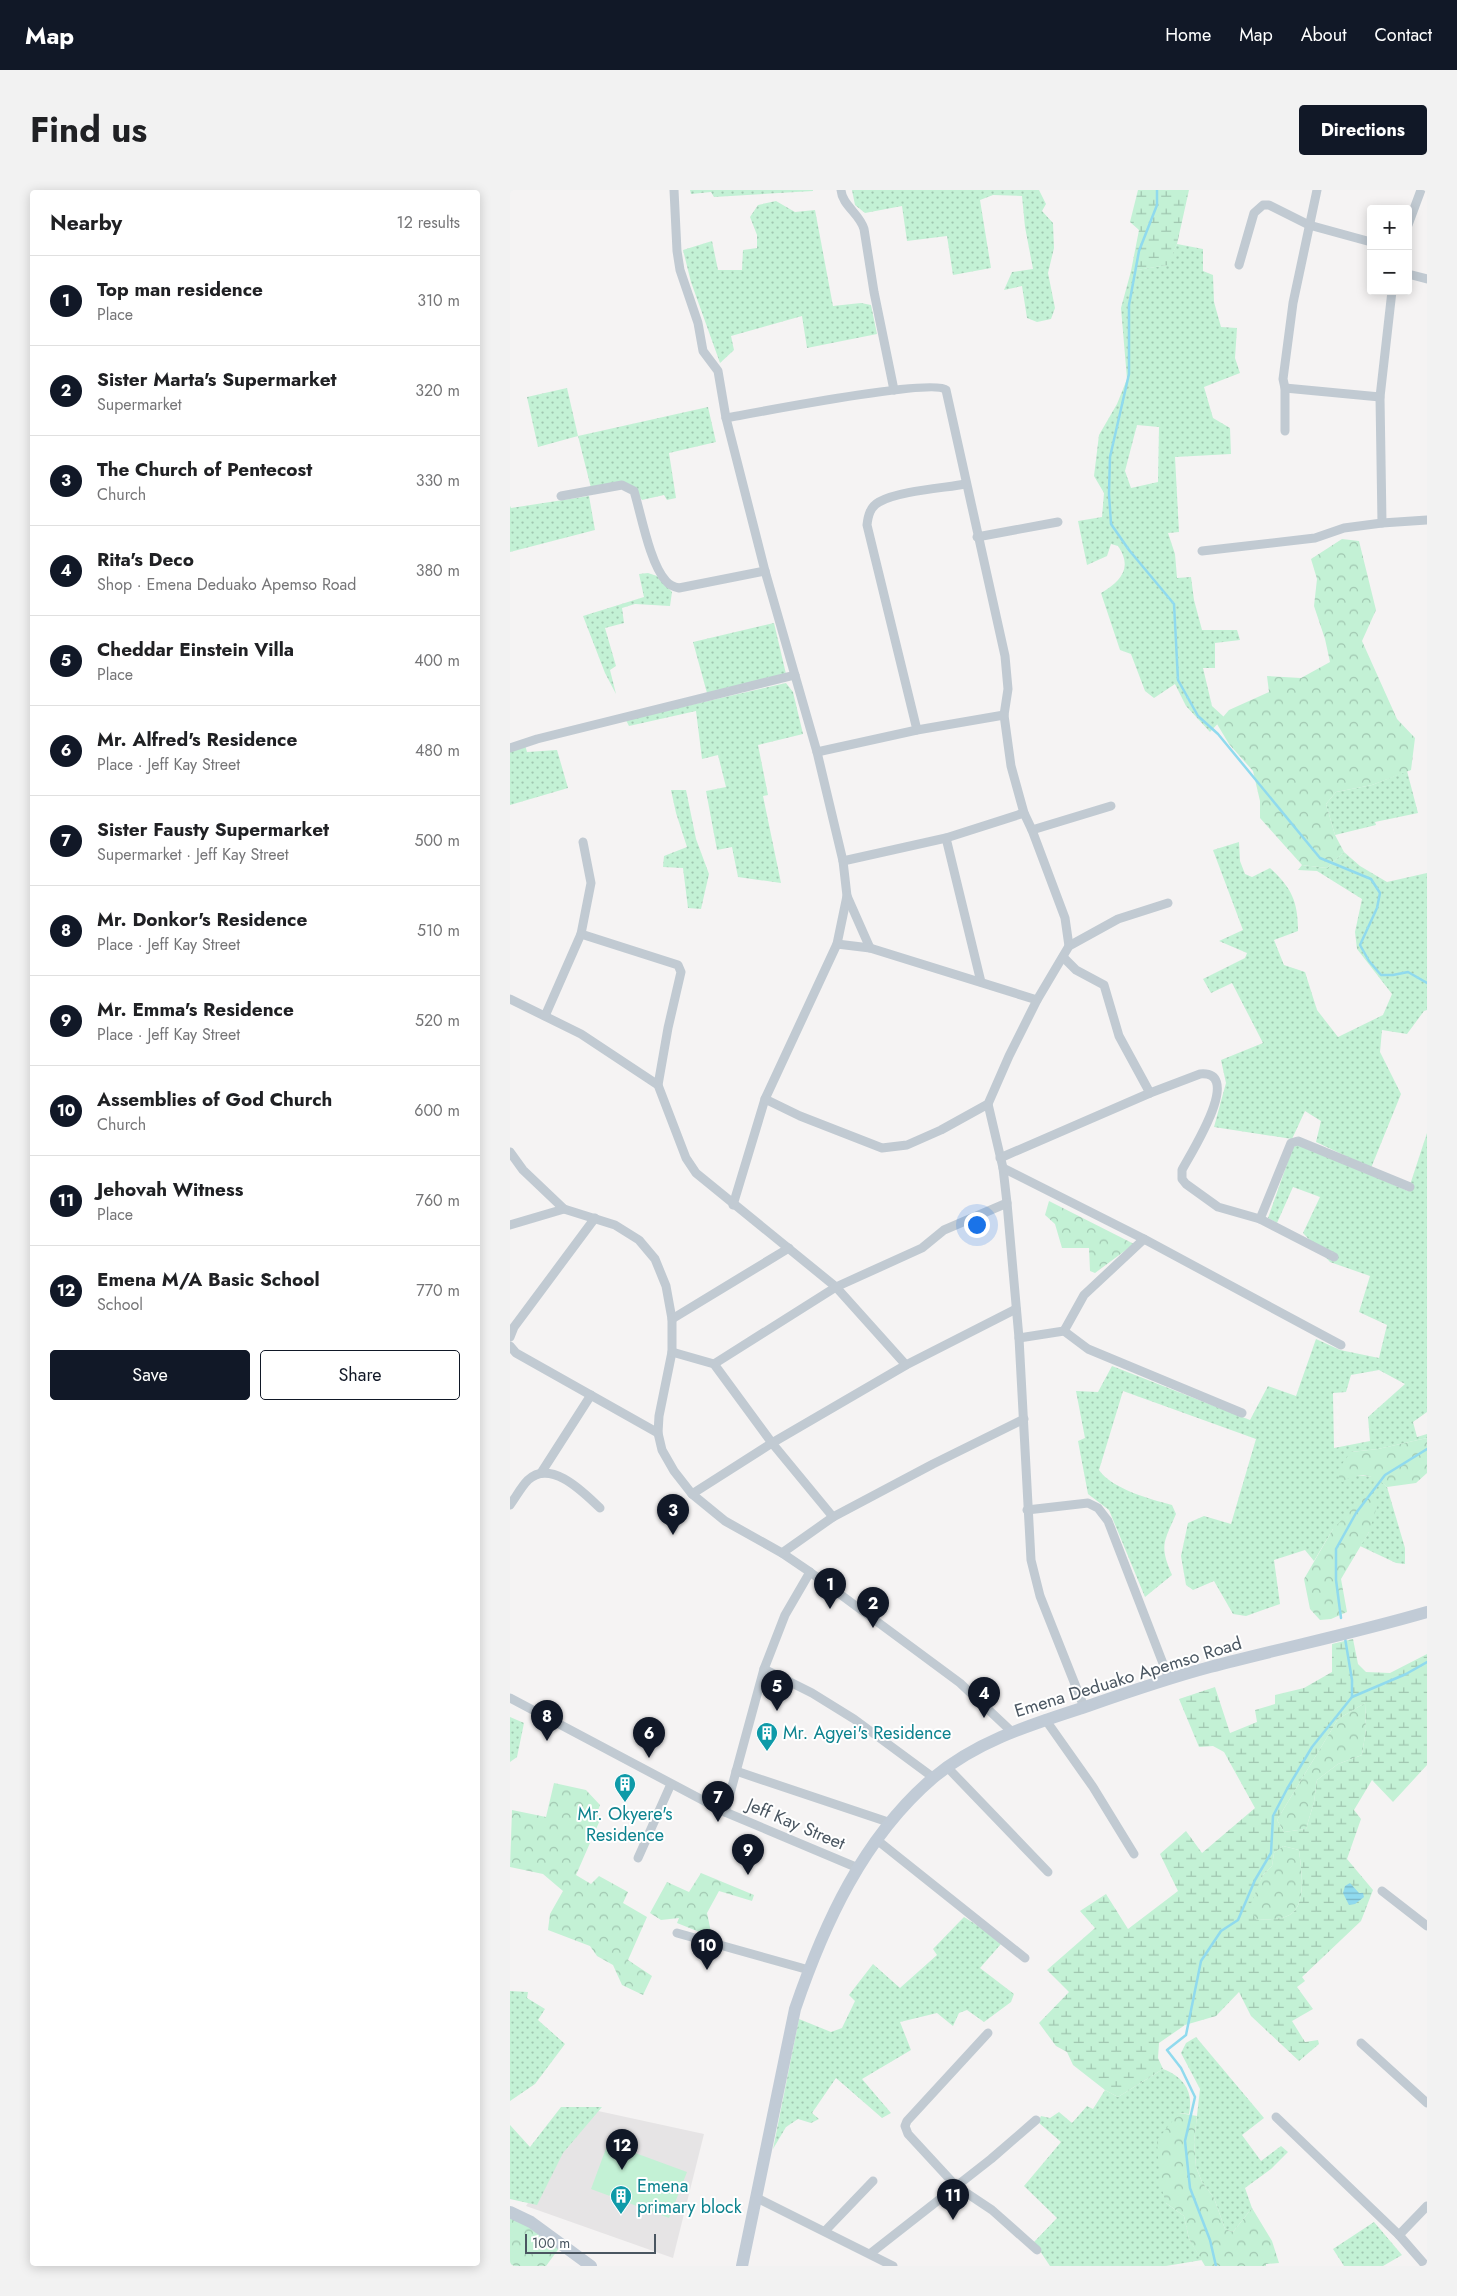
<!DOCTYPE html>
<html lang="en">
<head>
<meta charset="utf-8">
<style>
	:root { --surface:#fff; --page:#f2f2f2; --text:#202124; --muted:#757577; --line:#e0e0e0; --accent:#111827 }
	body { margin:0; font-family:Jost,sans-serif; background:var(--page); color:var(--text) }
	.controls { position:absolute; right:15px; top:15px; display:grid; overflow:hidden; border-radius:5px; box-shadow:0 2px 12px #0003 }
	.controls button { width:45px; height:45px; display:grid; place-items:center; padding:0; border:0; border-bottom:1px solid var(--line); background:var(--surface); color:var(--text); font:25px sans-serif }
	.scale { position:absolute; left:15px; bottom:12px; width:131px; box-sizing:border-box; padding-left:5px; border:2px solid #4a5661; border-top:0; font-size:14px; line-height:18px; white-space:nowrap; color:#4a5661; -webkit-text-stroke:4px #fff; paint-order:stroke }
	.you { position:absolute; left:466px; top:1034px; width:18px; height:18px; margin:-12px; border:4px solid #fff; border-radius:50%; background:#1a73e8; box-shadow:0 0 0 8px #1a73e833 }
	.badge { display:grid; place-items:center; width:32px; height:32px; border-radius:50%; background:var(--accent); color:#fff; font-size:16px; font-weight:700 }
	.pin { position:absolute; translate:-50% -41px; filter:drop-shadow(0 1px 2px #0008) }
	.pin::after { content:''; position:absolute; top:26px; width:18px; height:15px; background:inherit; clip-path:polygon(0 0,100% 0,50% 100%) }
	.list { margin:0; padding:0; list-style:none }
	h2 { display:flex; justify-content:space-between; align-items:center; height:65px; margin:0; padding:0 20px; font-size:21px }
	h2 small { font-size:16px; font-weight:400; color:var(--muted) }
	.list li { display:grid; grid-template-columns:32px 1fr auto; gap:15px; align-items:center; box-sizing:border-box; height:90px; padding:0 20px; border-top:1px solid var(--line) }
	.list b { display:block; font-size:19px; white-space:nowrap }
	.list p { margin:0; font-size:16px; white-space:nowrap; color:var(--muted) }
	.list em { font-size:16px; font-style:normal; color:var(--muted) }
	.actions { display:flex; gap:10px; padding:15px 20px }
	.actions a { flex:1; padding:11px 0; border:1px solid var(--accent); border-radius:5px; text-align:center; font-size:18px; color:var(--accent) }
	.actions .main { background:var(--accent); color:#fff }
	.map { position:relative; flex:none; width:917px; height:2076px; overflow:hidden; border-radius:5px }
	header { display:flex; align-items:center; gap:30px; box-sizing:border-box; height:70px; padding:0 25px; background:var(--accent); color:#fff }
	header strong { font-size:24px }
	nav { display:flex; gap:28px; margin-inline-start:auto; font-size:18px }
	.intro { display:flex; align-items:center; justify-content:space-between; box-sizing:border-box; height:120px; padding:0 30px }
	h1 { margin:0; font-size:35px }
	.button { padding:12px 22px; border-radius:5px; background:var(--accent); color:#fff; font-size:18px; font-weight:700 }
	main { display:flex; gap:30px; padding:0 30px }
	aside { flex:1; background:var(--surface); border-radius:5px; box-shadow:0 2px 12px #0003 }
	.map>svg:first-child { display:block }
	.education { fill:#e6e4e5 }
	.grass { fill:url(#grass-dots); fill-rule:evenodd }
	.forest { fill:url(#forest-crowns) }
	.wetland { fill:url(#wetland-marsh); fill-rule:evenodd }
	.pitch { fill:#c3f1d5 }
	.water { fill:url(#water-rules) }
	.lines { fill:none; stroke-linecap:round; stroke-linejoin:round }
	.stream { stroke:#90daee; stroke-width:2.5 }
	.street { stroke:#c1cad2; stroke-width:9 }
	.secondary { stroke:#c1cbd6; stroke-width:12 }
	.labels { text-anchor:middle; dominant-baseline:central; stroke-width:4; stroke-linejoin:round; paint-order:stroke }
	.street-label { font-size:18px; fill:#4a5661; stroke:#fff }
	.culture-label { font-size:18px; fill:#0d838f; stroke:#fff; text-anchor:start }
</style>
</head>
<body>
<header>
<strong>Map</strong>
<nav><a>Home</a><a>Map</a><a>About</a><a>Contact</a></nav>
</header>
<div class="intro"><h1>Find us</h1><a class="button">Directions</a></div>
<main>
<aside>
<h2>Nearby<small>12 results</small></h2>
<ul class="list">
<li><span class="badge">1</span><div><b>Top man residence</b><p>Place</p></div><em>310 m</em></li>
<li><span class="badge">2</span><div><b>Sister Marta's Supermarket</b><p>Supermarket</p></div><em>320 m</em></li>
<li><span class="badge">3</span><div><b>The Church of Pentecost</b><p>Church</p></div><em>330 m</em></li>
<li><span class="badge">4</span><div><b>Rita's Deco</b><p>Shop · Emena Deduako Apemso Road</p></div><em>380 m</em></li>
<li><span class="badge">5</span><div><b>Cheddar Einstein Villa</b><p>Place</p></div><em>400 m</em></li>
<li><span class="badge">6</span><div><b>Mr. Alfred's Residence</b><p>Place · Jeff Kay Street</p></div><em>480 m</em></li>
<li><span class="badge">7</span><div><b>Sister Fausty Supermarket</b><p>Supermarket · Jeff Kay Street</p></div><em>500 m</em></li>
<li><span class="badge">8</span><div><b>Mr. Donkor's Residence</b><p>Place · Jeff Kay Street</p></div><em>510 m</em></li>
<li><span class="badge">9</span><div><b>Mr. Emma's Residence</b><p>Place · Jeff Kay Street</p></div><em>520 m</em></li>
<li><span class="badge">10</span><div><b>Assemblies of God Church</b><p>Church</p></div><em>600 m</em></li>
<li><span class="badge">11</span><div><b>Jehovah Witness</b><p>Place</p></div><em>760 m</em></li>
<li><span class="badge">12</span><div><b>Emena M/A Basic School</b><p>School</p></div><em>770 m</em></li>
</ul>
<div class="actions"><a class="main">Save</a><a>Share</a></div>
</aside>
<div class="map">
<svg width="917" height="2076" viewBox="0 0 917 2076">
	<defs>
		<pattern id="grass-dots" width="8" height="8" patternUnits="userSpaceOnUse" patternTransform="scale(1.25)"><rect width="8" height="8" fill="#c3f1d5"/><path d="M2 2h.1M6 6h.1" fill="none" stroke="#a0c6b0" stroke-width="1.8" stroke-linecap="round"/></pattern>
		<pattern id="forest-crowns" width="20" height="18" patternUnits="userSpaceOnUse" patternTransform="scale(1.25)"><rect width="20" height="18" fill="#c3f1d5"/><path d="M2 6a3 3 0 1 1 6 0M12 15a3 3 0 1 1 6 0" fill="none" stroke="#a0c6b0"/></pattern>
		<pattern id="wetland-marsh" width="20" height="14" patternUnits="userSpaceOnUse" patternTransform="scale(1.25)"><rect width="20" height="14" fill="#c3f1d5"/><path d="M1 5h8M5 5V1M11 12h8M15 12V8" fill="none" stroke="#a0c6b0"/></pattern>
		<pattern id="water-rules" width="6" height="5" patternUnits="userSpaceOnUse" patternTransform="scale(1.25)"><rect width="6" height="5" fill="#90daee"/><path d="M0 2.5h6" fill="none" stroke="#78b4c4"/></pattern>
	</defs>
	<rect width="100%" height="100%" fill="#f5f3f3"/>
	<!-- education -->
	<path class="education" d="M79,1919L194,1944L163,2068L16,2016Z"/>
	<!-- grass -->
	<g class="grass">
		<path d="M180,0H303V1L204,7L201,2L181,4Z"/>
		<path d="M342,0H529L536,14L532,21L543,33L544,58L538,83L545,118L541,129L527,132L517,128L512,96L494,100L502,82L523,79L515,37L512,6L483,5L470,10L481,78L443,85L437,46L397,51L392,16L355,23L345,15Z"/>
		<path d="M266,11L285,22L305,20L323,116L351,113L361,115L367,144L297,158L292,126L221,146L224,160L210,173L181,92L173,60L202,51L208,80H232L233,60L247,58V45L240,27L248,15Z"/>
		<path d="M667,54L693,59V81L703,85L704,112L711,137L727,138L725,168L730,183L694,197L703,228L720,238L721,264L665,267L669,342L658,343L665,364L667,388L681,387L684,410L692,440H727L730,450L705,453V478H693L702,516L714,527L700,542L676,516L665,494L644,508L635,501L621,464L610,460L591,403C611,391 623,378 608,356L601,354L597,366L577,375L568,331L592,327L594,303L584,286L589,245L607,214L617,189L611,118L621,81L657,75ZM627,235L649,237L648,292L621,298L615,281Z"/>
		<path d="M57,198L68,246L198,217L206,252L159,263L166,308L157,310L154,305L132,310L121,296L81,298L68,246L28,257L17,207Z"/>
		<path d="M79,306L85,340L0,362V316L1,318Z"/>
		<path d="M138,383L147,386L162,402L160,416L125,414L112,418L114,433L95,438L106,476L100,480L106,504L95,483L73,426L134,407L129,384Z"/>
		<path d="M264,433L276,484L197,503L183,452Z"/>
		<path d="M276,493L283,502L293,544L248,555L258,605L253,606L271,693L228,687L222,657L207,660L196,601L216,597L208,565L192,569L186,521L119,536L116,530Z"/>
		<path d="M15,555L17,562L47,560L58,598L0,615V560Z"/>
		<path d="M897,581L908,623L865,632L866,635L825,645L816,614L826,602L862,595Z"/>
		<path d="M161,600H176L186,649L199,684L191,719L178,718L173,678L153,677L154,666L177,657L166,623Z"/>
		<path d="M729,652L730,671L735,684L742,687L760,678C782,698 788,712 788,741L764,750L774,775L795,782L807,820L828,847L873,825L882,804L847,759L845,742L852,709L807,681L788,680L792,675L817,678L834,662L850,676L877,692L917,683V820L914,821L897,844L872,840L870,862L891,904L861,978L806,952L811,931L795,921L782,949L704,937L716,893L711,870L753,853L722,793L701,803L693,789L735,768L737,763L709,751L733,740L703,660Z"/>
		<path d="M917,943V1222L903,1232L907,1247L917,1244V1248L868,1259L841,1262L843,1285L867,1287L877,1297L895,1358V1374L886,1373L850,1356L859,1342L823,1339L804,1371L795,1360L764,1370L770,1414L736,1426L723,1424L704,1391L683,1400L676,1395L671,1366L678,1333L694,1326L721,1334L746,1249L613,1201L589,1280C602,1299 640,1309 662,1315L666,1324C654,1352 649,1355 662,1385L635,1407L599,1320L578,1304L568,1251L575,1248L566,1201L588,1202L602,1176L740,1230L758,1196L786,1206L806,1149L830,1160L869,1168L877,1135L849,1122L860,1086L820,1072L793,1043L810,1007L783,997L767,1033L758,1028L783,957L789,954L898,1001ZM869,1180L895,1194L858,1227L860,1251L824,1258L823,1203L836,1202L841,1185Z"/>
		<path d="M0,1527L14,1533L7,1567L0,1572Z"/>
		<path d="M454,1727L473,1739L491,1754L470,1778L504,1804L501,1812L474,1832L457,1820L449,1823L443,1836L427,1823L390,1832L401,1860L352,1889L381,1923L372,1928L326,1888L302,1923L309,1929L301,1933L288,1929L276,1937L263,1959L289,1829L321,1842L332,1838L345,1811L339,1805L363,1774L390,1798L427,1765L423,1759Z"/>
		<path d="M0,1801L18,1802L17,1808L35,1819L28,1830L55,1854L25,1894L0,1911Z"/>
		<path d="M686,1847L754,1928L732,1945L751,1971L771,1956L778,1962L761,1979L735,1998L742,2018L723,2042L715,2039L704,2008L692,1992L686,1977L684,1952L690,1899L671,1863L676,1853Z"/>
		<path d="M653,1879C674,1887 684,1902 679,1924L669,1923L656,2013L674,2026L679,2049L692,2070L656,2076H540L524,2052L547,2028L514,1996L551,1952L528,1932L531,1926L540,1928L549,1922L562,1933L577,1916L583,1919L595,1900L608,1907Z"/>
		<path d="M51,1917H92L53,1963L27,2015L0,2009V1935L20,1957Z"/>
		<path d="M864,2032L892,2065L873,2076H834L823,2059Z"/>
	</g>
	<!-- forest -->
	<g class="forest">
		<path d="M832,349L849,351L866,420L852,451L887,529L905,548L901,580L862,595L826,602L816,614L825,645L834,662L817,678L792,675L750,628V611L743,581L719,554L707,534L719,520L759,502L757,486L791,488L820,472L815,449L804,416L807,389L801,369Z"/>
		<path d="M539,1011L624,1054L585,1083L580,1081L579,1058H552L545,1034L535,1025Z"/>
		<path d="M917,1248V1283L906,1293L877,1297C863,1284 849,1281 832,1292L826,1282L841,1262L868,1259Z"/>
		<path d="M855,1306L869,1310L859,1342L831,1389L837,1422L821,1429L810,1430L800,1419L794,1389L823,1339Z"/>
		<path d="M855,1513L856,1539L852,1565L828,1574L807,1590L804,1612L796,1639L774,1642L767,1630L828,1529Z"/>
		<path d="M44,1593L76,1600L90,1615L87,1623L90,1630L66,1685L81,1694L89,1686L118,1702L113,1713L137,1727L118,1770L142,1786L133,1805L112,1795L103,1775L87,1766L80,1756L38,1740L40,1724L53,1701L33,1684L0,1677L2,1620L36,1627Z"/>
		<path d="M773,1656L789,1660C791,1679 799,1720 775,1727C766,1730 756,1729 747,1730L738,1718L753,1685L762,1676L764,1663Z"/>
		<path d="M191,1683L244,1705L242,1711L209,1701L197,1723L201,1742L197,1745L167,1733L169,1728L151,1730L140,1723L157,1692L179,1702Z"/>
		<path d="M669,1923L687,1926L684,1952L686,1977L692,1992L704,2008L715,2039L723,2042L742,2018L762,2051L769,2073L756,2074V2076H695L679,2049L674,2026L656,2013L650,1993L647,1950Z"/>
		<path d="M0,2027L15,2034L50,2057L36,2076H0Z"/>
	</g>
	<!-- wetland -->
	<g class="wetland">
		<path d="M628,0H679L667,54L658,75L621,81L629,40L620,32Z"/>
		<path d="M843,1449L848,1474L856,1482L880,1483L917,1464V1575L883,1612L862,1590L844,1620L851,1629L837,1669L863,1700L851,1731L792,1787L795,1791L787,1797L803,1819L782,1831L795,1852L808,1850L809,1854L789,1871L741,1826L729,1802L706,1826L675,1835L649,1853L648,1868L653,1879L608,1907L595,1900L563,1875L557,1862L546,1856L529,1833L559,1802L537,1780L585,1738L570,1721L596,1704L618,1739L668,1701L650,1664L676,1641L692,1663L745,1618L714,1562L703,1556L689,1557L669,1509L705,1497L720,1543L747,1532L745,1520L765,1514V1505L794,1498L822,1482V1454ZM855,1513L856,1539L852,1565L828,1574L807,1590L804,1612L796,1639L774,1642L767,1630L828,1529ZM773,1656L789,1660C791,1679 799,1720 775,1727C766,1730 756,1729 747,1730L739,1718L753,1685L762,1676L764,1663Z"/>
	</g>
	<!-- pitch -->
	<path class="pitch" d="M98,1953L177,1982L159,2028L81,1999Z"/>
	<!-- water -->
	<path class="water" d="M840,1693L849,1703H853L854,1707L845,1714L839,1715L833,1703L835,1696Z"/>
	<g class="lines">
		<!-- stream -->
		<g class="stream">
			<path d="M647,0V15L629,61L619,115V184L600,267L599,304L601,334L619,360L664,414L668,490L688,526L708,544L810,668L861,689L870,703L867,718L850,755L859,771L871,785H883L898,782L917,793"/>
			<path d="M831,1428L826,1390V1359L846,1323L875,1285L917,1259"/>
			<path d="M842,1507L896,1484L917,1472"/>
			<path d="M706,2076L700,2050L680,1998L675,1951L685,1907L671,1878L657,1860L676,1845L691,1771L711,1741L728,1730L745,1690L761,1663L763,1626L777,1599L802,1557L842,1507V1490L835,1448"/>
		</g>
		<!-- street -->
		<g class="street">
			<path d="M164,0L167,61L170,80L188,133L193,161L208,181L216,228L255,381L307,562L333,671L337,706L327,754L255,909L223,1015"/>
			<path d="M331,0C332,15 350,24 354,39L364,102L384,200"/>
			<path d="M898,35L911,0"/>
			<path d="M729,75L744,23L753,15H759L799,35L861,52"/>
			<path d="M898,84L917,89"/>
			<path d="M775,198L870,207"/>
			<path d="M216,228C244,223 424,188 436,200L495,466L498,499L494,525L501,576L514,623L522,640L555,728L559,756"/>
			<path d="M775,241V198L773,189L783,113L807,0"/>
			<path d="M51,306L112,295L124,301C131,324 140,374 156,391C160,396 164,397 169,398L255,381"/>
			<path d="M872,333L870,207L882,101"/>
			<path d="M467,347L548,332"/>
			<path d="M692,361L805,348L834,338L872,333L917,330"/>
			<path d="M407,540L357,335C358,326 360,317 369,312C388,301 434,298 456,294"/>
			<path d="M0,558L27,549L285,485"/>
			<path d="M307,562L407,540L494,525"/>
			<path d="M522,640L601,616"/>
			<path d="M436,648L471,792"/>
			<path d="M73,652L81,693L71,744L168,775L171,782L158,838L148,895"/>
			<path d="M333,671L436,648L514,623"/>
			<path d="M337,706L360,758"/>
			<path d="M327,754L360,758L527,810"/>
			<path d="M553,767L566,780L594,795L609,846L640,903"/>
			<path d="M0,809L71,844L148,895L176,968L186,983L326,1097L396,1175"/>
			<path d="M35,826L71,744"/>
			<path d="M255,909L290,926L372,958L397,955L431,940L478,914L499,866L527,810L559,756L608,729L658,713"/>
			<path d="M478,914L493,978L497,1013L509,1148L521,1370L530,1406L574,1517"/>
			<path d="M0,962L13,980L54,1019L105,1035L129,1050L145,1069L156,1096L162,1129V1162L149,1226L148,1243L152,1260L164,1281L182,1304L215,1331L272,1363L300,1382L450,1493L501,1541"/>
			<path d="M490,968L640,903L690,884C735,880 679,966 672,980V989L676,994L708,1017L750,1029L824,1067"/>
			<path d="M493,978L634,1049L831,1155"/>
			<path d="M750,1029L781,953L788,951L900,997"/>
			<path d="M0,1035L54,1019"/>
			<path d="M634,1049L574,1105L554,1141L578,1159L732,1223"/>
			<path d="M162,1129L279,1058"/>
			<path d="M0,1147L4,1137L85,1028"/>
			<path d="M509,1148L554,1141"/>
			<path d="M0,1156L6,1163L148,1243"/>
			<path d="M162,1162L204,1174L262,1253L323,1327"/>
			<path d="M204,1174L326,1097L412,1058L434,1040L497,1013"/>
			<path d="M31,1283L81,1205"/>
			<path d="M182,1304L262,1253L396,1175L506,1119"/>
			<path d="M0,1315C6,1307 11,1297 18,1290C41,1268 75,1304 90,1318"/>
			<path d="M517,1320L578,1313L588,1318L598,1331L659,1489"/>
			<path d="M272,1363L323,1327L423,1274L514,1229"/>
			<path d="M254,1479L302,1503L344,1529L424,1588"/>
			<path d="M0,1508L215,1622L348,1678"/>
			<path d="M535,1529L583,1597L624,1664"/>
			<path d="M438,1578L538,1682"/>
			<path d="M226,1581L381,1633"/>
			<path d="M215,1622L254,1479L275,1425L300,1382"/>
			<path d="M367,1650L515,1768"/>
			<path d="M128,1668L161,1594"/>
			<path d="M872,1701L917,1736"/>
			<path d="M167,1743L299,1780"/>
			<path d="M478,1843L397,1931L395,1936L398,1944L446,1996L482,2020L527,2060"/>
			<path d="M851,1853L917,1913"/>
			<path d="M766,1927L889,2045L916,2076"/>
			<path d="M247,2008L383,2076"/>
			<path d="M315,2041L363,1991"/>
			<path d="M889,2045L917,2016"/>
			<path d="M361,2063L481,1969L526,1930"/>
		</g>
		<!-- secondary -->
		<g class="secondary">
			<path d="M0,2022L21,2032L81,2076"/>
			<path d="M232,2076L285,1819C314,1734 353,1648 423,1588C468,1550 523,1534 578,1516C618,1502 659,1488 700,1477C772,1458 845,1443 917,1422"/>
		</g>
	</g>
	<!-- icons -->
	<defs>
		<g id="building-pin" transform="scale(1.125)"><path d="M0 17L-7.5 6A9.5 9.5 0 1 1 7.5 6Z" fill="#0f9aa8" stroke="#fff"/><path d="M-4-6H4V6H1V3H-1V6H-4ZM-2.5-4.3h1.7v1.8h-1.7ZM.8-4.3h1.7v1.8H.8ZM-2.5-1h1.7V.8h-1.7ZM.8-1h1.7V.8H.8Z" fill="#fff"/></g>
	</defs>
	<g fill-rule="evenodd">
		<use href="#building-pin" x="257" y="1543"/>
		<use href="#building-pin" x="115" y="1594"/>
		<use href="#building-pin" x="111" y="2006"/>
	</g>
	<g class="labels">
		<!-- street labels -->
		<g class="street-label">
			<text transform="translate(618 1487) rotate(-17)">Emena Deduako Apemso Road</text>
			<text transform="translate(286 1634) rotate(23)">Jeff Kay Street</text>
		</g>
		<!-- culture labels -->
		<g class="culture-label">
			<text x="273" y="1543">Mr. Agyei's Residence</text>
			<text x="115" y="1624" text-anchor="middle">Mr. Okyere's<tspan x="115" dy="21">Residence</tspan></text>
			<text x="127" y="1996">Emena<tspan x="127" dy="21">primary block</tspan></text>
		</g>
	</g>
</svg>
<div class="controls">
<button>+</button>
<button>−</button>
</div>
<div class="scale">100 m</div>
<div class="you"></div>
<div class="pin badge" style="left:320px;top:1419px">1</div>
<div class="pin badge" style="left:363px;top:1438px">2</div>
<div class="pin badge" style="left:163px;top:1345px">3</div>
<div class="pin badge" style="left:474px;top:1528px">4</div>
<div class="pin badge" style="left:267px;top:1521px">5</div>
<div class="pin badge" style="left:139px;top:1568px">6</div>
<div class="pin badge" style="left:208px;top:1632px">7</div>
<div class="pin badge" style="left:37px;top:1551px">8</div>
<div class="pin badge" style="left:238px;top:1685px">9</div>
<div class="pin badge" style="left:197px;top:1780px">10</div>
<div class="pin badge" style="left:443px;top:2030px">11</div>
<div class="pin badge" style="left:112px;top:1980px">12</div>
</div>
</main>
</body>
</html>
